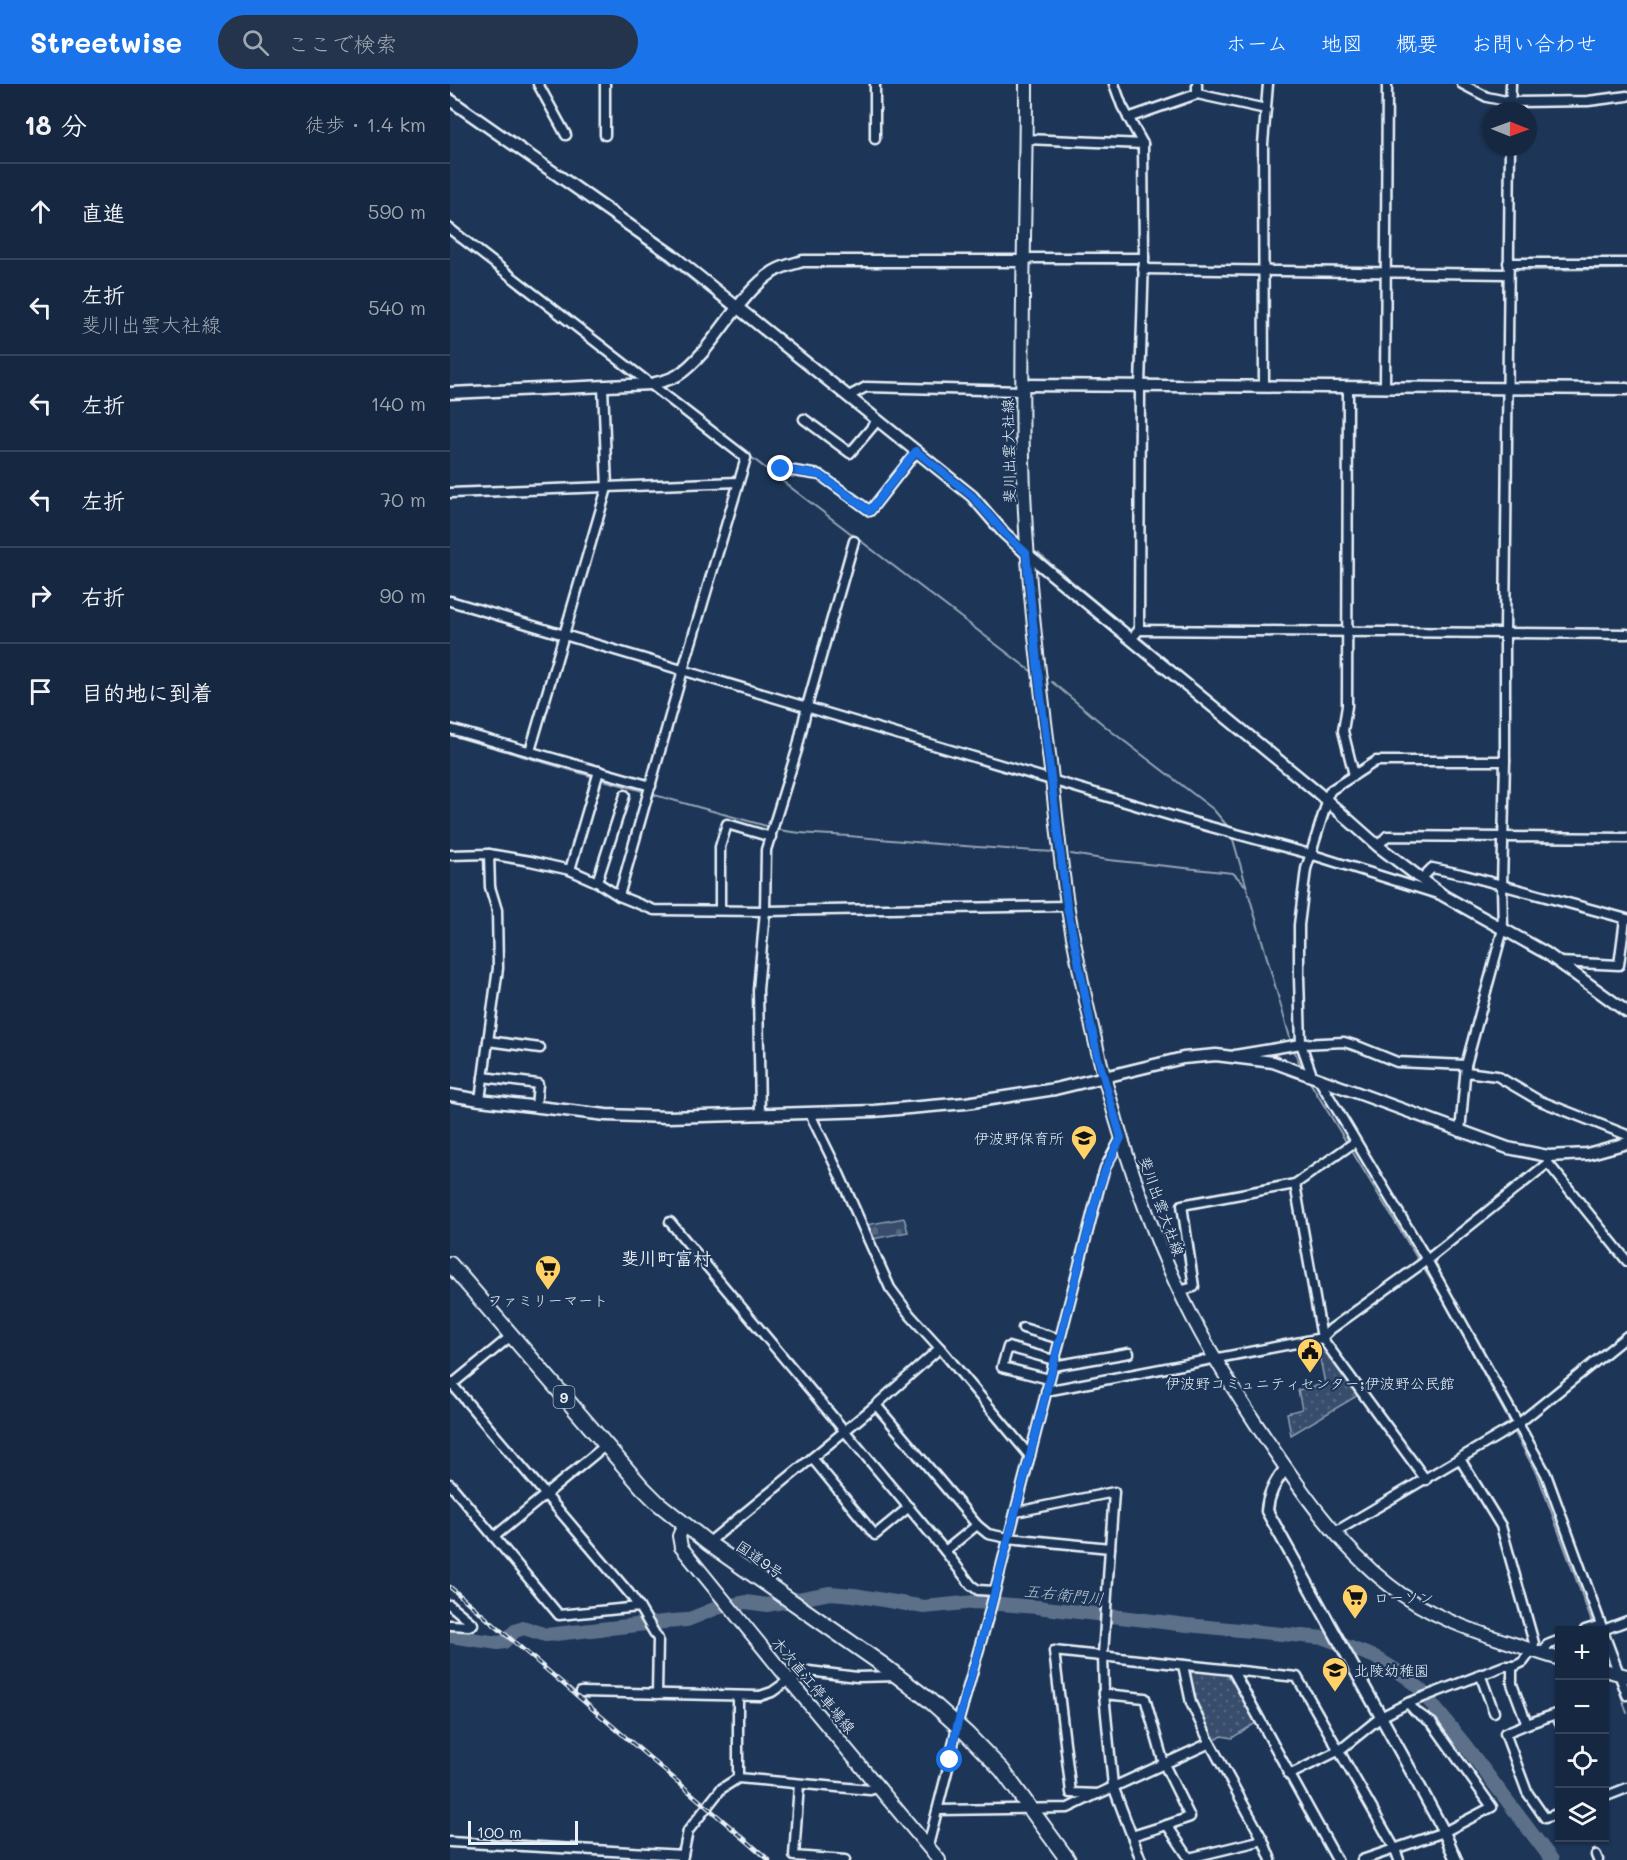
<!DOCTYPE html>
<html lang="ja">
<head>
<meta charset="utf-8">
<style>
	:root { --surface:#162841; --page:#23344c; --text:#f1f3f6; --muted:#9ea6b1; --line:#35445a; --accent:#1a73e8 }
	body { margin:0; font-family:Mali,"Klee One",sans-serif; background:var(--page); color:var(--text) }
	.controls { position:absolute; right:18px; bottom:18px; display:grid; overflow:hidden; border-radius:0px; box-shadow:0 2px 4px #0004 }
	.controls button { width:54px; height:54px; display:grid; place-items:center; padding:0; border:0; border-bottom:2px solid var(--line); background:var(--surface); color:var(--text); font:30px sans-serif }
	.compass { position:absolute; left:1033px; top:18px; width:54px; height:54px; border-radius:50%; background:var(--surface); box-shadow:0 2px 4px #0004; rotate:91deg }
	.scale { position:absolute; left:18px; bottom:15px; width:110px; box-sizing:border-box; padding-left:6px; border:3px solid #e8f1f8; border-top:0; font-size:16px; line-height:21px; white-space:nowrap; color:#e8f1f8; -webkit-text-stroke:4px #1d3557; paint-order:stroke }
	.stop { position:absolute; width:18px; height:18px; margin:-14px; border:4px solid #1a73e8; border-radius:50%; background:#fff }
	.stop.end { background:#1a73e8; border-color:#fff; box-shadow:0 2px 6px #0008 }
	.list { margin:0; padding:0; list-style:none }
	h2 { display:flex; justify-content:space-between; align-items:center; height:78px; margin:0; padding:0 24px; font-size:26px }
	h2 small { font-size:20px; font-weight:400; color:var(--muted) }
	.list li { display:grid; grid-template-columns:39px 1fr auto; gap:18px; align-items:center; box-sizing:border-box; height:96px; padding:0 24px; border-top:2px solid var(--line) }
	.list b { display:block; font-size:22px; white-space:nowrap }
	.list p { margin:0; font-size:20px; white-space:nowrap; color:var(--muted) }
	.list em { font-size:20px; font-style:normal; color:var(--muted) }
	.icon { flex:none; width:33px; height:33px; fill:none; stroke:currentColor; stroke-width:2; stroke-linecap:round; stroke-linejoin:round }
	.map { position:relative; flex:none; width:1177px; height:1776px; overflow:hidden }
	header { display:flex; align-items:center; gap:36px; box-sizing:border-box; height:84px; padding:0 30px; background:var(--accent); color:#fff }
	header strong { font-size:28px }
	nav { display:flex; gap:33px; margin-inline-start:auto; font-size:21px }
	.search { width:420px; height:54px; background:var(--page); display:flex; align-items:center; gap:15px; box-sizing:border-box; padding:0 21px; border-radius:33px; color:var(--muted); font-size:22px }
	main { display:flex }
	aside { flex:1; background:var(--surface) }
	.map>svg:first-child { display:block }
	.grass { fill:url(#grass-dots); stroke:#909fb2; stroke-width:1.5 }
	.cemetery { fill:url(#cemetery-stones); stroke:#909fb2; stroke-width:1.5 }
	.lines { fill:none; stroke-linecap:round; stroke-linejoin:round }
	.stream { stroke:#95a4b5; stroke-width:2 }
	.river { stroke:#5d7089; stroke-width:14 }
	.minor-casing { stroke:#e8f1f8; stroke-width:13 }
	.tertiary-casing { stroke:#e8f1f8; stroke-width:15 }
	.secondary-casing { stroke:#e8f1f8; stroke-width:16 }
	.trunk-casing { stroke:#e8f1f8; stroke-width:18 }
	.minor { stroke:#1d3557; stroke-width:8 }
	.tertiary { stroke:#1d3557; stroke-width:10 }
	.secondary { stroke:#1d3557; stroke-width:12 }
	.trunk { stroke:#1d3557; stroke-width:14 }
	.rail-casing { stroke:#e8f1f8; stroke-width:4.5 }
	.rail { stroke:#1d3557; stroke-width:2; stroke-dasharray:7; stroke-linecap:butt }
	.route { stroke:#1a73e8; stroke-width:8 }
	.labels { text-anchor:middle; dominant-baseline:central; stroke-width:4.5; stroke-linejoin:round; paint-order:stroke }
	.shield { fill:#1d3557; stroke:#abb9c8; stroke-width:1.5 }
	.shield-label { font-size:14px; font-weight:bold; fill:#e8f1f8 }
	.street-label { font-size:15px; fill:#e8f1f8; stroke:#1d3557 }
	.poi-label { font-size:15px; fill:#e8f1f8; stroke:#1d3557 }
	.water-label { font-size:16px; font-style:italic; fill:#b7c4d1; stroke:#1d3557 }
	.quarter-label { font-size:18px; font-weight:bold; fill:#e8f1f8; stroke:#1d3557 }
</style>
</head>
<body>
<header>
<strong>Streetwise</strong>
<div class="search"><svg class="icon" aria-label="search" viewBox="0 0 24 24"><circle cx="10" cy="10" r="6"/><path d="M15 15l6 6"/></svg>ここで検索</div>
<nav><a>ホーム</a><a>地図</a><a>概要</a><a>お問い合わせ</a></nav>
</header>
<main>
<aside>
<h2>18 分<small>徒歩 · 1.4 km</small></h2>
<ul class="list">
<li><svg class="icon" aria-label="ahead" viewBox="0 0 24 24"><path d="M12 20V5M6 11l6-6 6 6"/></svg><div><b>直進</b></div><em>590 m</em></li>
<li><svg class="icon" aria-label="left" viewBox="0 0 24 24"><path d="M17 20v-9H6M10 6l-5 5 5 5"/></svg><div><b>左折</b><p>斐川出雲大社線</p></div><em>540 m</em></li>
<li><svg class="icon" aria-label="left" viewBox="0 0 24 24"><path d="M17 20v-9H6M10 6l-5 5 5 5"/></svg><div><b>左折</b></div><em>140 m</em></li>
<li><svg class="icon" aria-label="left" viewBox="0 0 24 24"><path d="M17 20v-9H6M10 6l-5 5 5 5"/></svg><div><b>左折</b></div><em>70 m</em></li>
<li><svg class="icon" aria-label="right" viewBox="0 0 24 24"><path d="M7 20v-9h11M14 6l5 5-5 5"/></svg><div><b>右折</b></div><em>90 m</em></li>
<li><svg class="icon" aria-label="arrive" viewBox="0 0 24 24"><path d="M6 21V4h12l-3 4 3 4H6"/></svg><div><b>目的地に到着</b></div></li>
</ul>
</aside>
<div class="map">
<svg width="1177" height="1776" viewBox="0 0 1177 1776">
	<defs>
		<pattern id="grass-dots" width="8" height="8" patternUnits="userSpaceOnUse" patternTransform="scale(1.5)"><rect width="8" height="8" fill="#374d6c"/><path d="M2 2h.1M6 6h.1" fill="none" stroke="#546782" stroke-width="1.8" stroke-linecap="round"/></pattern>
		<pattern id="cemetery-stones" width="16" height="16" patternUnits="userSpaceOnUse" patternTransform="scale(1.5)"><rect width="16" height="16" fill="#374d6c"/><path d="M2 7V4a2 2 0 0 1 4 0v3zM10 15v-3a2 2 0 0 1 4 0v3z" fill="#546782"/></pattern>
	</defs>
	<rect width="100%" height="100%" fill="#1d3557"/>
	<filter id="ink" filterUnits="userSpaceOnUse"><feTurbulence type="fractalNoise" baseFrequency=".0167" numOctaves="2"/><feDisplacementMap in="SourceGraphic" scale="12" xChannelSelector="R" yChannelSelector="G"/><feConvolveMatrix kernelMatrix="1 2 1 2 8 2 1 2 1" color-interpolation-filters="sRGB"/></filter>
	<g filter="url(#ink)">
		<!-- grass -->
		<g class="grass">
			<path d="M874,1259L910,1310L841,1351L837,1329L852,1325L848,1306L875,1300L868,1264Z"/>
			<path d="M743,1588L779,1589L806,1639L782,1654L772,1652L764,1657L746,1621L739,1590Z"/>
		</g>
		<!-- cemetery -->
		<path class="cemetery" d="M454,1134L458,1148L423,1155L416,1141Z"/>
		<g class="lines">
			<!-- stream -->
			<g class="stream">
				<path d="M59,63L210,171L281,227"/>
				<path d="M0,138L37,168"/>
				<path d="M602,179L692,180"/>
				<path d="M698,181L932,184"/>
				<path d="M938,184L1055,186"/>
				<path d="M1061,186L1177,185"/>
				<path d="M286,230L347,278"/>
				<path d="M276,354L581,587"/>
				<path d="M588,469L682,548"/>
				<path d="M687,551L779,629"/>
				<path d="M602,598L661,647L763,725L779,744"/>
				<path d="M0,651L144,693"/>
				<path d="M150,695L196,708"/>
				<path d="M201,710L320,743"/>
				<path d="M326,745C349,751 375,750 399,752C468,759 536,764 605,768"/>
				<path d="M921,749L930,757"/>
				<path d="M782,752L843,964L852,985"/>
				<path d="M621,770L659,776L783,789L795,801"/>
				<path d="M977,793L999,809"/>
				<path d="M1152,903L1177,921"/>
				<path d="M858,995L897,1059"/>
				<path d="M900,1064L969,1177"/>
				<path d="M972,1182L996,1220L1062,1342"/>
				<path d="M1064,1347L1089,1394L1143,1541"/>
				<path d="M1154,1565L1159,1575"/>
				<path d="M1166,1597L1177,1629"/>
			</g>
			<!-- river -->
			<path class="river" d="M0,1552L48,1559L54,1558L65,1547L74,1544L96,1551L223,1537L237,1536L267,1524L296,1518L317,1521L380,1509L404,1511L474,1523L525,1518L587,1523L737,1541L874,1554L925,1573L955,1592L969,1604L1015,1661L1102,1776"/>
			<!-- minor casing -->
			<g class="minor-casing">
				<g id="minor">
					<path d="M88,0L116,51"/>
					<path d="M664,0L672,22L693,60L694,174L690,302L689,546L682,554"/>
					<path d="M1012,0L1037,13L1061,18L1138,17L1177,12"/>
					<path d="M747,10V0"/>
					<path d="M1060,27L1061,0"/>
					<path d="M678,34L747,10L816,25"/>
					<path d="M155,51V0"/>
					<path d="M425,55V0"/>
					<path d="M576,55L693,60"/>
					<path d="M0,145L296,374L233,586L169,812"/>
					<path d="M573,177L581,174H694"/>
					<path d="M1058,179H1177"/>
					<path d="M693,185L1058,190"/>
					<path d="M814,303L813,60L818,0"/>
					<path d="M898,304L897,622L893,647L904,691"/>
					<path d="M935,304L937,0"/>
					<path d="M399,312L416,303L572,307"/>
					<path d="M354,335L400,369L428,336"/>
					<path d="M331,385L370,391L420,427L467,367"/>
					<path d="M0,409L288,398"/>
					<path d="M0,517L739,737L860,770L991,811"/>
					<path d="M689,546L1177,550"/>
					<path d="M0,645L201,702"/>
					<path d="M80,667L157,404L153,302"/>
					<path d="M875,716L881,706L926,677H1055"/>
					<path d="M928,762L937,752L1177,754"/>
					<path d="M0,771L39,770L80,777L120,786L147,798L169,812L204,826L315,827L617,822"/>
					<path d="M120,786L149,687"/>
					<path d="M972,794L982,784L1011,790L1177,835"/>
					<path d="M147,798L175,711"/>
					<path d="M270,826V763L277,740L321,753"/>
					<path d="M1109,878L1169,881L1175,835"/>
					<path d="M38,957L90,964"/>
					<path d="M785,971L851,960L894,958L910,963L947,978L1016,981"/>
					<path d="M1016,988L1047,992L1088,1016L1177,1051"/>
					<path d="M862,991L851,960L849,893V841L856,785L877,718"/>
					<path d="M33,993L88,1000L86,1023"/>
					<path d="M868,994L977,1176L1096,1390L1153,1546"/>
					<path d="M30,1016L48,884L47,826L40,803L39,770"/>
					<path d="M360,1030L386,1083L440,1204L460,1231L490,1264L580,1372"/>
					<path d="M310,1031L308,906L315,827L316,766L347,666L357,622L404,457"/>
					<path d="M1010,1048L1016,981L1053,845L1052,802L1055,677V549L1060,63"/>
					<path d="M1098,1079L1177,1177"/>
					<path d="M845,1100L872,1254L976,1396"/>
					<path d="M220,1138L495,1467L527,1441"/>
					<path d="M729,1207L744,1203L732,1121L845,1100L905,1058"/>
					<path d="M573,1244L610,1255"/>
					<path d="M603,1282L679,1269"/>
					<path d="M599,1295L552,1283L558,1263L604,1276"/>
					<path d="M0,1298L179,1509L189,1523"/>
					<path d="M0,1302L61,1252"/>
					<path d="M596,1307L872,1254L881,1245L977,1176L1098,1079V1072"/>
					<path d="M426,1321L527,1441L538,1450L558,1454L660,1464L653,1571L654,1610L663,1702L691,1776"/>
					<path d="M0,1400L109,1531L189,1523L208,1555L207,1610"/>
					<path d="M459,1423L425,1451L362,1374L426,1321L490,1264"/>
					<path d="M566,1428L664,1408L660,1464"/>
					<path d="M885,1448L1068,1340L1177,1252"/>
					<path d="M44,1453L156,1361"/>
					<path d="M258,1459L362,1374"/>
					<path d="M495,1467L521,1501L528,1506L544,1507"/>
					<path d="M0,1521L23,1540L19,1542L0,1541"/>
					<path d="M1135,1546L1151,1541"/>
					<path d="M1153,1546L1177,1537"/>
					<path d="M1154,1550L1177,1611"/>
					<path d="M1094,1571L1097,1561L1110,1556"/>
					<path d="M733,1581L741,1619L760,1659L813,1756L821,1776"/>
					<path d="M1062,1582V1600L1077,1640L1055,1649L1077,1708L1095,1734L1110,1729"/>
					<path d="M783,1587L887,1776"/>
					<path d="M1030,1590L1044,1628"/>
					<path d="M131,1608L310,1612L322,1608L339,1596L359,1587L407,1593L448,1592"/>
					<path d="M654,1610L695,1614L714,1680L740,1733L717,1741L739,1774L813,1756"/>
					<path d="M1077,1640L1106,1630L1110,1639"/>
					<path d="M760,1659L648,1710L621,1709L604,1567L847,1593L945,1765L949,1776"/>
					<path d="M839,1691L890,1666L931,1633L958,1619L1054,1582H1065L1073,1578L1082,1566L1084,1559L1051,1442L1010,1375"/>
					<path d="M288,1694V1612"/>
					<path d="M349,1700L344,1772L395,1776"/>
					<path d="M1154,1713L1177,1704"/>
					<path d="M488,1726L618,1724L645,1711"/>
					<path d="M682,1752L717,1741"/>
					<path d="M0,1758L233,1771"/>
					<path d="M478,1762L500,1676L507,1642L540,1526L649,1104L655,1084L671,1054"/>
					<path d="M1146,1771L1148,1776"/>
					<path d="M232,1776L238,1747L271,1705L288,1694L420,1706L430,1703"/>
					<path d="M912,1776L994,1748L1042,1723L982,1639L965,1627L958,1619"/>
				</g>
			</g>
			<!-- tertiary casing -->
			<g class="tertiary-casing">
				<g id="tertiary">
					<path d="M0,16L222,171L522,412L554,449L576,469L867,708L928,762L994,812L1096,869L1177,928"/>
					<path d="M573,301L1177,305"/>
					<path d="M0,309L201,300C210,298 220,296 228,291C264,267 286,212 323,188C332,182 343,180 353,177H573"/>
					<path d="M0,1011L30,1016L156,1031L218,1033L424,1027L516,1019L605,1005L733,974L766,971L823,978L1058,1064L1098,1072L1137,1070L1177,1059"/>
					<path d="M836,1384C825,1397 818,1410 817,1427L966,1696L994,1748L1006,1776"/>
				</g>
			</g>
			<!-- secondary casing -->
			<g class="secondary-casing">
				<g id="secondary">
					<path d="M576,0C576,125 570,250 573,375C575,479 588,583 601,686C606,730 610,775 617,819C621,845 627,872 632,898C654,1003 683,1107 728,1204C750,1252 779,1299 808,1343C846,1399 885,1459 939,1501C976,1531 1022,1547 1067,1561C1081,1566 1095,1571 1110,1575"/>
					<path d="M234,1441L229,1452L231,1463L339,1596L489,1776"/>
					<path d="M1154,1586L1177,1592"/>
				</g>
			</g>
			<!-- trunk casing -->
			<g class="trunk-casing">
				<path id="trunk" d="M0,1180L192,1403L208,1419L258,1459L433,1581L479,1616L517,1650L552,1686L618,1776"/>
			</g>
			<!-- minor -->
			<use href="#minor" class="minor"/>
			<!-- tertiary -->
			<use href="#tertiary" class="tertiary"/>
			<!-- secondary -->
			<use href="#secondary" class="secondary"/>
			<!-- trunk -->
			<use href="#trunk" class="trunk"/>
			<!-- rail casing -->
			<g class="rail-casing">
				<path id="rail" d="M0,1503L319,1776"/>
			</g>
			<!-- rail -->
			<use href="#rail" class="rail"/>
		</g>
	</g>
	<g class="lines" filter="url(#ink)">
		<!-- route -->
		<path class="route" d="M331,385L370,391L420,427L466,367L522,412L554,449L576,469L588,588L617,822L647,970L671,1054L656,1084L649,1104L540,1526L507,1642L500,1676"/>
	</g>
	<!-- icons -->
	<defs>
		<g id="school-pin" transform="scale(1.35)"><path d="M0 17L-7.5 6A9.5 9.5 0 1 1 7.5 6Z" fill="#ffd166" stroke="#1d3557"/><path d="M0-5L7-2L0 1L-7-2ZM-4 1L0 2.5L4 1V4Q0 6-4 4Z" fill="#111"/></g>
		<g id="supermarket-pin" transform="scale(1.35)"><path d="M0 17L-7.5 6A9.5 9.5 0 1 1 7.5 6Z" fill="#ffd166" stroke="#1d3557"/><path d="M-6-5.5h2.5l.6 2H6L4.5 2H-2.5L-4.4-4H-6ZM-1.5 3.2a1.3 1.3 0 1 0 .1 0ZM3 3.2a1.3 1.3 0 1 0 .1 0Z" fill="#111"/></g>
		<g id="civic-pin" transform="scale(1.35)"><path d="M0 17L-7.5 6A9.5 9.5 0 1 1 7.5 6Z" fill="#ffd166" stroke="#1d3557"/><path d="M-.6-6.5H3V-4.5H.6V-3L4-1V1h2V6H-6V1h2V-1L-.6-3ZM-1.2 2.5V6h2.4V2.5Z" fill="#111"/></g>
	</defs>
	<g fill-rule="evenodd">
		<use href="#school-pin" x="634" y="1054"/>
		<use href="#supermarket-pin" x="98" y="1184"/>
		<use href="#civic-pin" x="860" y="1267"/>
		<use href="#supermarket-pin" x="905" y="1513"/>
		<use href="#school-pin" x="885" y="1586"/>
	</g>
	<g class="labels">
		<!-- shield labels -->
		<rect class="shield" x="103.5" y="1302" width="21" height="22" rx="4.5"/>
		<g class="shield-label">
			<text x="114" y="1313">9</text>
		</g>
		<!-- street labels -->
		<g class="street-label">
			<text transform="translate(558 367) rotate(-91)">斐川出雲大社線</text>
			<text transform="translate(712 1122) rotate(70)">斐川出雲大社線</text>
			<text transform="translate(310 1475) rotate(35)">国道9号</text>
			<text transform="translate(364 1601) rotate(50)">木次直江停車場線</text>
		</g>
		<!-- poi labels -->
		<g class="poi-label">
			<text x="614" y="1054" text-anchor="end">伊波野保育所</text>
			<text x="98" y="1216">ファミリーマート</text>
			<text x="860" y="1299">伊波野コミュニティセンター;伊波野公民館</text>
			<text x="924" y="1513" text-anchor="start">ローソン</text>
			<text x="904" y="1586" text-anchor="start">北陵幼稚園</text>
		</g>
		<!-- water labels -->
		<g class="water-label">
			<text transform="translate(614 1510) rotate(6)">五右衛門川</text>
		</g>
		<!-- quarter labels -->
		<g class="quarter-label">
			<text x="216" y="1174">斐川町富村</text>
		</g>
	</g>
</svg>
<div class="controls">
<button>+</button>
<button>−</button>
<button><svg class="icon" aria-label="locate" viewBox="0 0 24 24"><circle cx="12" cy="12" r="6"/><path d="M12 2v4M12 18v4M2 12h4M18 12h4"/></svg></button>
<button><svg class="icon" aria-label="layers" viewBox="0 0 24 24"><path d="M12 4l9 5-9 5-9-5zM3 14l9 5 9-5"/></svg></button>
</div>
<svg class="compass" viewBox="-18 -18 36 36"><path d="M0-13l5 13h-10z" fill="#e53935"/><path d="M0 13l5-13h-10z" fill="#9ea6b1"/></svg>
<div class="scale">100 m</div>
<div class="stop" style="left:500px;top:1676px"></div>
<div class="stop end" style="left:331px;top:385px"></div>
</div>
</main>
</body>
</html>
